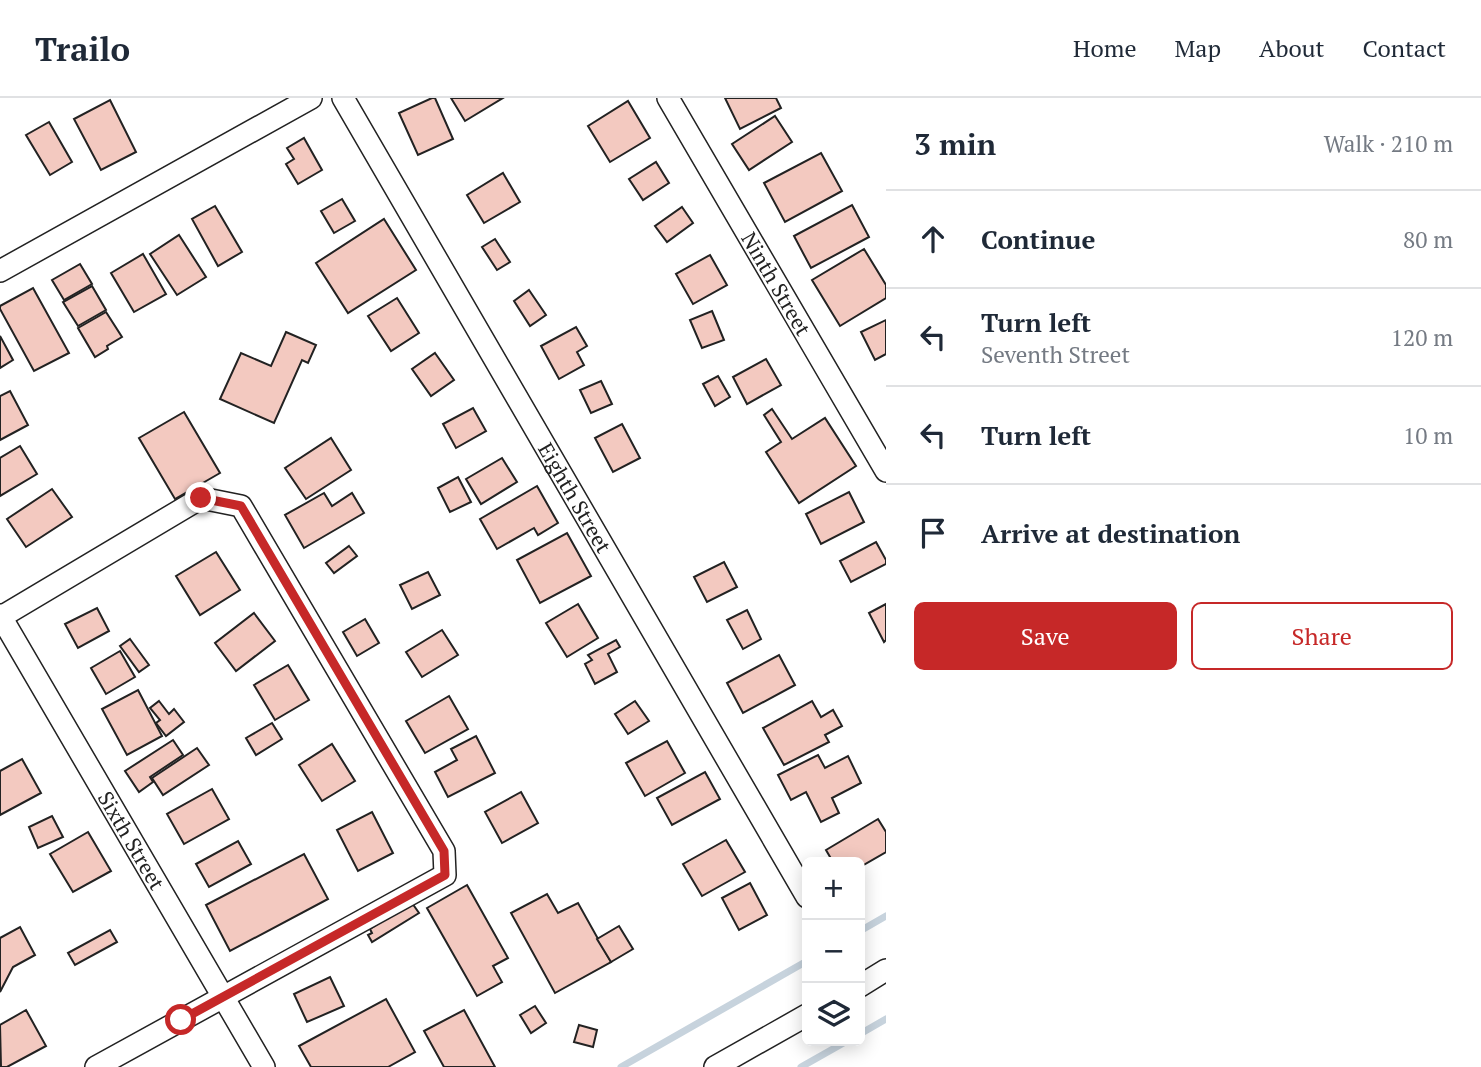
<!DOCTYPE html>
<html lang="en">
<head>
<meta charset="utf-8">
<style>
	:root { --surface:#fff; --page:#f2f2f3; --text:#1f2937; --muted:#747a83; --line:#e0e1e3; --accent:#c62828 }
	body { margin:0; font-family:"PT Serif",serif; background:var(--page); color:var(--text) }
	.controls { position:absolute; right:21px; bottom:21px; display:grid; overflow:hidden; border-radius:10px; box-shadow:0 4px 18px #0003 }
	.controls button { width:63px; height:63px; display:grid; place-items:center; padding:0; border:0; border-bottom:2px solid var(--line); background:var(--surface); color:var(--text); font:35px sans-serif }
	.stop { position:absolute; width:21px; height:21px; margin:-16px; border:5px solid #c62828; border-radius:50%; background:#fff }
	.stop.end { background:#c62828; border-color:#fff; box-shadow:0 2px 7px #0008 }
	.list { margin:0; padding:0; list-style:none }
	h2 { display:flex; justify-content:space-between; align-items:center; height:91px; margin:0; padding:0 28px; font-size:30px }
	h2 small { font-size:23px; font-weight:400; color:var(--muted) }
	.list li { display:grid; grid-template-columns:46px 1fr auto; gap:21px; align-items:center; box-sizing:border-box; height:98px; padding:0 28px; border-top:2px solid var(--line) }
	.list b { display:block; font-size:26px; white-space:nowrap }
	.list p { margin:0; font-size:23px; white-space:nowrap; color:var(--muted) }
	.list em { font-size:23px; font-style:normal; color:var(--muted) }
	.actions { display:flex; gap:14px; padding:21px 28px }
	.actions a { flex:1; padding:16px 0; border:2px solid var(--accent); border-radius:10px; text-align:center; font-size:24px; color:var(--accent) }
	.actions .main { background:var(--accent); color:#fff }
	.icon { flex:none; width:38px; height:38px; fill:none; stroke:currentColor; stroke-width:2; stroke-linecap:round; stroke-linejoin:round }
	.map { position:relative; flex:none; width:886px; height:969px; overflow:hidden }
	header { display:flex; align-items:center; gap:42px; box-sizing:border-box; height:98px; padding:0 35px; background:var(--surface); border-bottom:2px solid var(--line) }
	header strong { font-size:33px }
	nav { display:flex; gap:38px; margin-inline-start:auto; font-size:24px }
	main { display:flex }
	aside { flex:1; background:var(--surface) }
	.map>svg:first-child { display:block }
	.lines { fill:none; stroke-linecap:round; stroke-linejoin:round }
	.stream { stroke:#c7d3dd; stroke-width:7 }
	.building { fill:#f3c9c0; stroke:#222; stroke-width:2 }
	.street-casing { stroke:#222; stroke-width:24 }
	.street { stroke:#fff; stroke-width:21 }
	.route { stroke:#c62828; stroke-width:9 }
	.labels { text-anchor:middle; dominant-baseline:central; stroke-width:5; stroke-linejoin:round; paint-order:stroke }
	.street-label { font-size:21px; fill:#222; stroke:#fff }
</style>
</head>
<body>
<header>
<strong>Trailo</strong>
<nav><a>Home</a><a>Map</a><a>About</a><a>Contact</a></nav>
</header>
<main>
<div class="map">
<svg width="886" height="969" viewBox="0 0 886 969">
	<rect width="100%" height="100%" fill="#fff"/>
	<g class="lines">
		<!-- stream -->
		<g class="stream">
			<path d="M860,833L886,818"/>
			<path d="M860,936L886,921"/>
			<path d="M621,969L807,863"/>
			<path d="M801,969L847,943"/>
		</g>
	</g>
	<!-- building -->
	<g class="building">
		<path d="M432,0H435L453,41L418,57L399,15Z"/>
		<path d="M451,0H503L465,23Z"/>
		<path d="M725,0H776L781,10L740,31Z"/>
		<path d="M110,2L136,54L101,72L74,21Z"/>
		<path d="M628,3L650,40L610,64L588,28Z"/>
		<path d="M775,18L792,44L749,72L732,46Z"/>
		<path d="M49,24L72,64L50,77L26,37Z"/>
		<path d="M304,40L322,72L298,86L286,66L294,61L287,50Z"/>
		<path d="M821,55L842,93L785,124L764,85Z"/>
		<path d="M656,64L669,85L643,102L629,81Z"/>
		<path d="M503,75L520,104L484,125L467,97Z"/>
		<path d="M342,101L355,123L334,135L321,113Z"/>
		<path d="M852,107L869,139L811,170L794,138Z"/>
		<path d="M215,108L242,154L218,168L192,121Z"/>
		<path d="M682,109L693,125L667,144L655,128Z"/>
		<path d="M384,121L416,172L348,215L316,165Z"/>
		<path d="M179,137L206,179L177,197L150,156Z"/>
		<path d="M495,141L510,164L497,172L482,149Z"/>
		<path d="M864,151L886,187V200L840,228L812,182Z"/>
		<path d="M143,156L166,196L134,214L111,175Z"/>
		<path d="M710,157L727,187L693,206L676,176Z"/>
		<path d="M80,166L92,186L64,202L52,182Z"/>
		<path d="M92,188L106,212L78,228L63,204Z"/>
		<path d="M33,190L69,255L34,273L0,211V208Z"/>
		<path d="M529,192L546,217L530,228L514,203Z"/>
		<path d="M397,200L419,235L391,253L368,218Z"/>
		<path d="M712,213L724,242L702,250L690,222Z"/>
		<path d="M106,214L122,239L107,248L108,251L95,259L78,230Z"/>
		<path d="M886,222V256L875,262L861,234Z"/>
		<path d="M576,229L587,248L577,254L584,267L559,281L541,248Z"/>
		<path d="M286,234L316,247L308,265L302,262L274,325L220,301L241,255L271,268Z"/>
		<path d="M0,238L13,262L0,270Z"/>
		<path d="M435,255L454,282L431,298L412,271Z"/>
		<path d="M766,261L781,287L747,306L733,279Z"/>
		<path d="M718,278L730,299L715,308L703,286Z"/>
		<path d="M601,283L612,306L591,315L580,292Z"/>
		<path d="M10,293L28,327L0,342V298Z"/>
		<path d="M473,310L486,333L456,350L443,326Z"/>
		<path d="M772,311L792,341L825,320L856,368L799,405L766,354L781,344L764,317Z"/>
		<path d="M184,314L220,375L175,401L139,340Z"/>
		<path d="M622,326L640,360L613,374L595,340Z"/>
		<path d="M331,340L351,372L306,401L285,370Z"/>
		<path d="M20,348L37,376L0,398V360Z"/>
		<path d="M502,360L517,384L481,406L466,381Z"/>
		<path d="M458,379L471,404L450,414L438,390Z"/>
		<path d="M537,388L558,425L538,437L534,430L497,451L480,421Z"/>
		<path d="M52,391L72,419L26,449L7,421Z"/>
		<path d="M849,394L864,424L821,446L806,416Z"/>
		<path d="M324,395L332,408L352,395L364,415L304,450L285,417Z"/>
		<path d="M567,435L591,478L540,505L517,462Z"/>
		<path d="M876,444L886,462V466L851,484L840,463Z"/>
		<path d="M349,448L357,458L334,475L326,465Z"/>
		<path d="M216,454L240,492L200,517L176,478Z"/>
		<path d="M724,464L737,489L707,504L694,479Z"/>
		<path d="M428,474L440,497L412,511L400,487Z"/>
		<path d="M578,506L598,540L567,559L546,525Z"/>
		<path d="M886,506V542L884,544L869,515Z"/>
		<path d="M97,510L109,533L78,550L65,526Z"/>
		<path d="M747,512L761,541L743,551L727,522Z"/>
		<path d="M254,515L275,543L236,573L215,545Z"/>
		<path d="M365,521L379,545L357,558L343,534Z"/>
		<path d="M442,532L458,557L422,579L406,554Z"/>
		<path d="M130,541L149,567L139,574L120,548Z"/>
		<path d="M616,542L620,549L608,556L617,574L595,586L585,566L592,562L588,557Z"/>
		<path d="M120,553L135,579L106,596L91,570Z"/>
		<path d="M779,557L795,587L743,615L727,585Z"/>
		<path d="M288,567L309,602L275,622L254,587Z"/>
		<path d="M138,592L162,638L127,657L102,611Z"/>
		<path d="M449,598L468,631L425,655L406,623Z"/>
		<path d="M159,603L169,616L174,611L184,624L166,638L156,625L160,622L150,610Z"/>
		<path d="M635,603L649,623L628,636L615,616Z"/>
		<path d="M812,603L821,619L833,612L842,628L825,637L829,644L784,667L763,630Z"/>
		<path d="M272,625L282,641L256,657L246,640Z"/>
		<path d="M476,638L495,675L448,699L435,674L457,662L451,651Z"/>
		<path d="M173,642L183,657L150,679L153,684L139,694L125,673Z"/>
		<path d="M667,643L685,675L645,698L626,665Z"/>
		<path d="M332,646L355,683L322,703L299,667Z"/>
		<path d="M197,650L209,667L163,697L152,680Z"/>
		<path d="M818,657L825,670L848,658L861,685L832,700L839,715L821,724L806,694L791,702L778,677Z"/>
		<path d="M22,661L41,695L0,717V673Z"/>
		<path d="M705,674L720,701L672,727L657,700Z"/>
		<path d="M212,691L229,721L184,746L167,716Z"/>
		<path d="M521,694L538,725L502,745L485,714Z"/>
		<path d="M372,714L393,755L358,773L337,732Z"/>
		<path d="M52,718L63,739L38,750L29,729Z"/>
		<path d="M878,721L886,734V754L860,769V764H833L826,752Z"/>
		<path d="M88,734L111,773L73,794L50,756Z"/>
		<path d="M726,742L745,774L702,798L683,766Z"/>
		<path d="M238,743L251,766L209,789L196,766Z"/>
		<path d="M304,756L328,801L230,853L206,807Z"/>
		<path d="M750,785L767,817L739,832L722,800Z"/>
		<path d="M467,787L508,860L493,868L502,884L477,898L427,810Z"/>
		<path d="M547,796L558,815L578,805L611,864L555,895L511,815Z"/>
		<path d="M412,805L419,815L372,844L368,837L372,835L370,831L376,827L372,821Z"/>
		<path d="M619,828L633,851L611,864L597,841Z"/>
		<path d="M20,829L35,857L13,869L0,894V840Z"/>
		<path d="M110,832L117,844L75,867L68,855Z"/>
		<path d="M330,879L344,908L307,924L294,896Z"/>
		<path d="M386,901L415,954L388,969H311L299,948Z"/>
		<path d="M535,908L546,925L531,935L520,917Z"/>
		<path d="M26,912L46,948L7,969H1L0,927Z"/>
		<path d="M464,912L495,969H444L424,933Z"/>
		<path d="M579,927L597,932L593,949L574,944Z"/>
	</g>
	<g class="lines">
		<!-- street casing -->
		<g class="street-casing">
			<g id="street">
				<path id="s1" d="M343,0L807,799"/>
				<path id="s2" d="M668,0L886,373"/>
				<path d="M0,173L311,0"/>
				<path id="s3" d="M0,517L264,969"/>
				<path d="M1,519L201,400L241,408L444,753L445,777L96,969"/>
				<path d="M860,888L886,872"/>
				<path d="M715,969L807,917"/>
			</g>
		</g>
		<!-- street -->
		<use href="#street" class="street"/>
	</g>
	<g class="lines">
		<!-- route -->
		<path class="route" d="M181,922L445,777L444,753L241,408L201,400"/>
	</g>
	<g class="labels">
		<!-- street labels -->
		<g class="street-label">
			<text stroke="none"><textPath href="#s2" startOffset="215">Ninth Street</textPath></text>
			<text stroke="none"><textPath href="#s1" startOffset="462">Eighth Street</textPath></text>
			<text stroke="none"><textPath href="#s3" startOffset="261">Sixth Street</textPath></text>
		</g>
	</g>
</svg>
<div class="controls">
<button>+</button>
<button>−</button>
<button><svg class="icon" aria-label="layers" viewBox="0 0 24 24"><path d="M12 4l9 5-9 5-9-5zM3 14l9 5 9-5"/></svg></button>
</div>
<div class="stop" style="left:181px;top:922px"></div>
<div class="stop end" style="left:201px;top:400px"></div>
</div>
<aside>
<h2>3 min<small>Walk · 210 m</small></h2>
<ul class="list">
<li><svg class="icon" aria-label="ahead" viewBox="0 0 24 24"><path d="M12 20V5M6 11l6-6 6 6"/></svg><div><b>Continue</b></div><em>80 m</em></li>
<li><svg class="icon" aria-label="left" viewBox="0 0 24 24"><path d="M17 20v-9H6M10 6l-5 5 5 5"/></svg><div><b>Turn left</b><p>Seventh Street</p></div><em>120 m</em></li>
<li><svg class="icon" aria-label="left" viewBox="0 0 24 24"><path d="M17 20v-9H6M10 6l-5 5 5 5"/></svg><div><b>Turn left</b></div><em>10 m</em></li>
<li><svg class="icon" aria-label="arrive" viewBox="0 0 24 24"><path d="M6 21V4h12l-3 4 3 4H6"/></svg><div><b>Arrive at destination</b></div></li>
</ul>
<div class="actions"><a class="main">Save</a><a>Share</a></div>
</aside>
</main>
</body>
</html>
